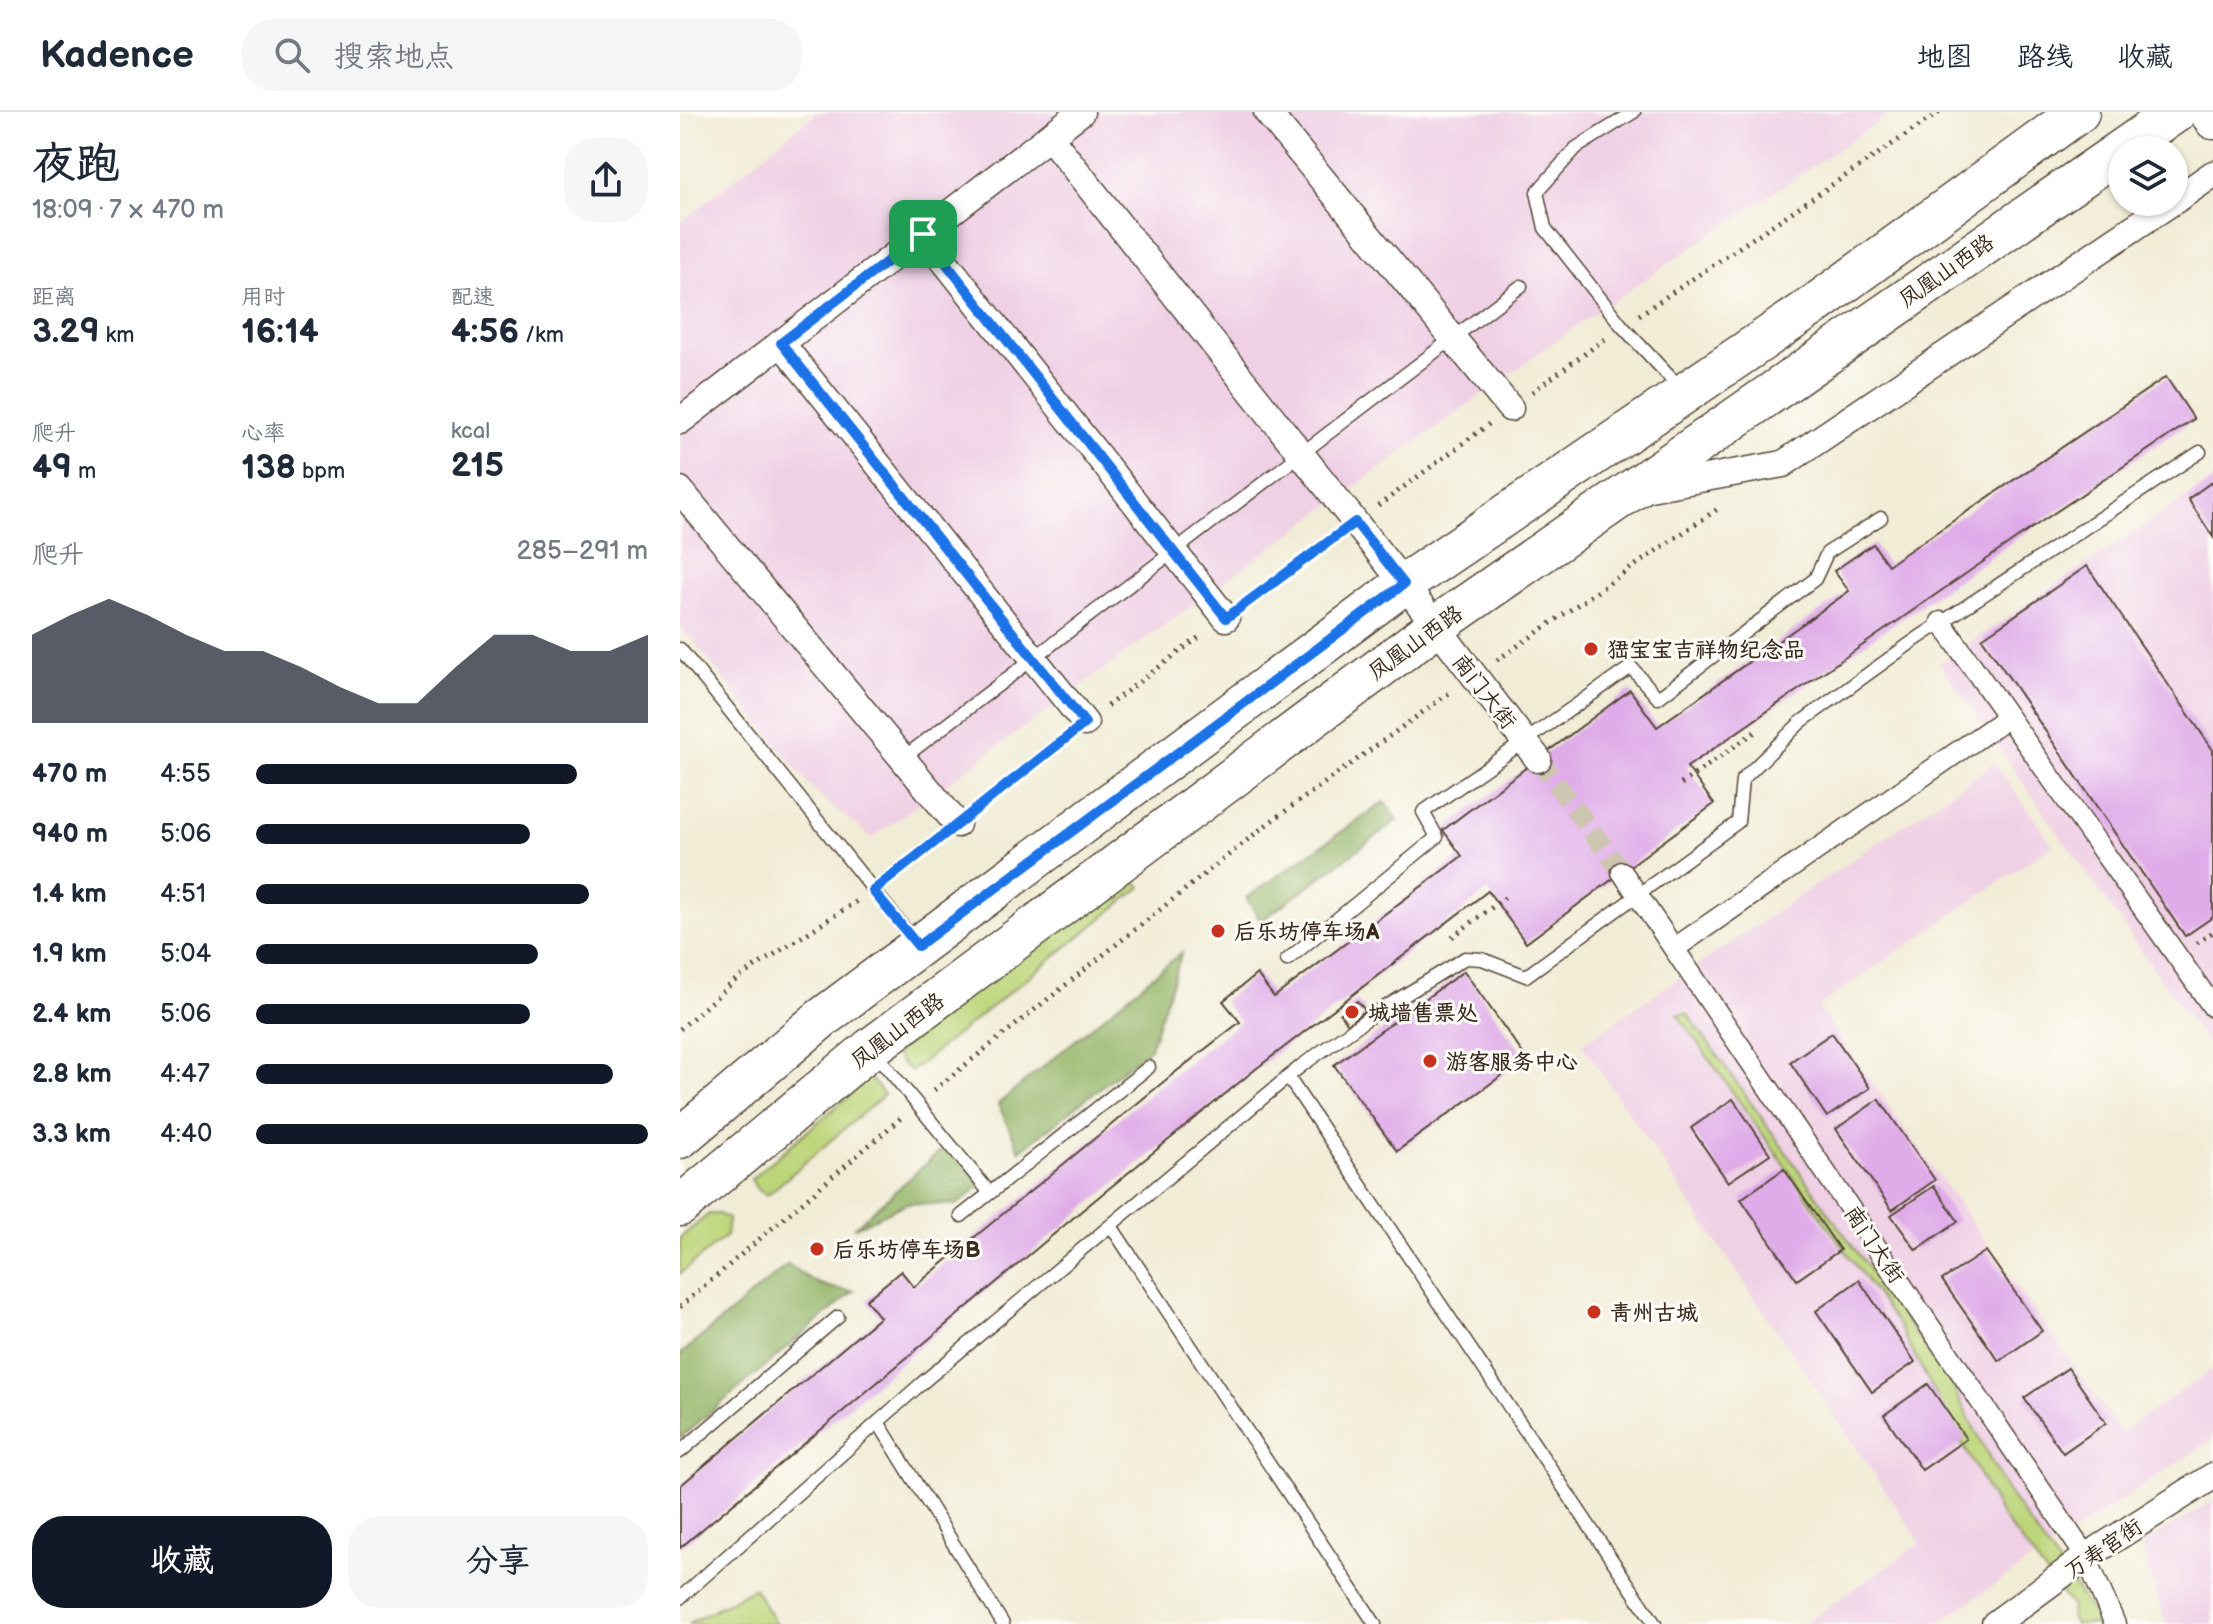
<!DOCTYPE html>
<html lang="zh">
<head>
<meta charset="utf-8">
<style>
	body { margin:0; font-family:"Balsamiq Sans","LXGW WenKai TC",sans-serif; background:#f6f6f7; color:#1f2937; height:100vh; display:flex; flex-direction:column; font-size:30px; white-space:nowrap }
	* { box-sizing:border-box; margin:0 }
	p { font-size:26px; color:#747a83 }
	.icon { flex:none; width:44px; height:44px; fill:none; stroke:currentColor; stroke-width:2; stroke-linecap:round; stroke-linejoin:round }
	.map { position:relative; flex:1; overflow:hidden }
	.side { display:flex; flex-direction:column; background:#fff; width:680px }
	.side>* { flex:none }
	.controls { position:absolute; left:1428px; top:24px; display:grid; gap:16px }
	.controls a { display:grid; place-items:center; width:80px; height:80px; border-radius:50%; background:#fff; box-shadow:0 2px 6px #0004; font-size:40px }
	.pin { position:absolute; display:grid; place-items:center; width:68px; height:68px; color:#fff; margin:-34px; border-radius:16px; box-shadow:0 4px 12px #0006 }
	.round { display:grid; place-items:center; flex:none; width:84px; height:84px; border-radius:32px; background:#f6f6f7 }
	.summary { display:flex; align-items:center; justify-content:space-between; height:136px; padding:0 32px }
	h1 { font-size:44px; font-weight:800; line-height:60px }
	.metrics { display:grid; grid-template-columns:repeat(3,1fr); gap:12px; height:136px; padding:8px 32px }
	.metrics div { display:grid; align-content:center }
	.metrics b { font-size:34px; font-weight:800 }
	.metrics small { font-size:22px; font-weight:400 }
	.metrics p { font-size:22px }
	.chart { height:224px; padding:16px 32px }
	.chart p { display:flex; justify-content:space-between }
	.chart svg { width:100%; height:144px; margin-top:8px; fill:#111827; opacity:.7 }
	.action { display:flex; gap:16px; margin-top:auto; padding:16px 32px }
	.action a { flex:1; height:92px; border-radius:32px; background:#111827; color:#fff; font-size:32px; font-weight:800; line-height:92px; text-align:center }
	.action a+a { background:#f6f6f7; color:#1f2937 }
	ul { padding:0 32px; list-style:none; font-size:26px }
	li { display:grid; grid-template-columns:128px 96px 1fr; align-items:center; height:60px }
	li i { height:20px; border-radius:10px; background:#111827 }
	header { display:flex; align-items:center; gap:48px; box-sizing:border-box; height:112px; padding:0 40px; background:#fff; border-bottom:2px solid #e0e1e3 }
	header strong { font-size:38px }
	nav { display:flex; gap:44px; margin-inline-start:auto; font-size:28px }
	.search { width:560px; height:72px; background:#f6f6f7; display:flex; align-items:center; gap:20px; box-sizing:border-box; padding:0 28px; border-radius:32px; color:#747a83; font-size:30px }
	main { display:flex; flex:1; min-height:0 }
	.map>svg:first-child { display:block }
	.built { fill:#efd0e5 }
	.green { fill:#bdd57a; stroke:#7c804c; stroke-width:2 }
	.forest { fill:#96b66a; stroke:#687044; stroke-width:2 }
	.building { fill:#dfabe8 }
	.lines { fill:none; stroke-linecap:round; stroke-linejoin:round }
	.pedestrian-tunnel { stroke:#cdc5b0; stroke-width:20; stroke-dasharray:20 10; stroke-linecap:butt }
	.service-casing { stroke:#564739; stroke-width:15 }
	.pedestrian-casing { stroke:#564739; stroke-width:23 }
	.minor-casing { stroke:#564739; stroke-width:29 }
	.secondary-casing { stroke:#564739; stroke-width:39 }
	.primary-casing { stroke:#564739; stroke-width:43 }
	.path { stroke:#564739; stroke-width:5; stroke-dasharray:2 6; stroke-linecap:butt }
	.service { stroke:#fff; stroke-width:12 }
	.pedestrian { stroke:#fff; stroke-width:20 }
	.minor { stroke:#fff; stroke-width:26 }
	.secondary { stroke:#fff; stroke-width:36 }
	.primary { stroke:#fff; stroke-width:40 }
	.route-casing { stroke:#fff; stroke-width:16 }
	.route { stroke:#1a73e8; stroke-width:10 }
	.poi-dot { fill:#c8321e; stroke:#fdfcf7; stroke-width:3 }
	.labels { text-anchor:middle; stroke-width:6; stroke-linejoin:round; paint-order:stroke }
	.street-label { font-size:22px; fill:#3b2a1e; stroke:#fdfcf7 }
	.poi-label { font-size:22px; font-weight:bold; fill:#3b2a1e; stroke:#fdfcf7; text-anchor:start }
</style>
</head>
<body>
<header>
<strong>Kadence</strong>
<div class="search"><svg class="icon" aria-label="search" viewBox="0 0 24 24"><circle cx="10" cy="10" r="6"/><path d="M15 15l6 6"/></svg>搜索地点</div>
<nav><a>地图</a><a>路线</a><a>收藏</a></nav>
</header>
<main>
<section class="side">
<div class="summary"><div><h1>夜跑</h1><p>18:09 · 7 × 470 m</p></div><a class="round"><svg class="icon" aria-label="share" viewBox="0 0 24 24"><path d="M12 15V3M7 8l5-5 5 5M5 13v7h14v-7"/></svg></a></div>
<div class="metrics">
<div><p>距离</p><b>3.29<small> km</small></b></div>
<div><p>用时</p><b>16:14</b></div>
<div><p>配速</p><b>4:56<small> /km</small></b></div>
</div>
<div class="metrics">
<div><p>爬升</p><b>49<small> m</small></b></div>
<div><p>心率</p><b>138<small> bpm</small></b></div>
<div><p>kcal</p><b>215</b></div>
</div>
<div class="chart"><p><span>爬升</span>285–291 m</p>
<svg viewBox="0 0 160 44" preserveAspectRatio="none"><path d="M0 44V17L10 11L20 6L30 11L40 17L50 22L60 22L70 27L80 33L90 38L100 38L110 27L120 17L130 17L140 22L150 22L160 17V44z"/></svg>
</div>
<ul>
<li><b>470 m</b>4:55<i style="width:82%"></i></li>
<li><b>940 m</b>5:06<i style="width:70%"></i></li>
<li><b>1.4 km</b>4:51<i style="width:85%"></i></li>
<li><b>1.9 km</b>5:04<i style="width:72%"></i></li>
<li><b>2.4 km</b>5:06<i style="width:70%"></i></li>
<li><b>2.8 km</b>4:47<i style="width:91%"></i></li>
<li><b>3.3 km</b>4:40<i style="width:100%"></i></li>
</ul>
<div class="action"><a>收藏</a><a>分享</a></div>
</section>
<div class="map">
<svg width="1533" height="1512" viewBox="0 0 1533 1512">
	<rect width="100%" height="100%" fill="#fdfcf7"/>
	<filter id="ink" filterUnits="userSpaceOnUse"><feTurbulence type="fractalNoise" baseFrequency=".0125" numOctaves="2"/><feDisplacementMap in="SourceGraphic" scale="16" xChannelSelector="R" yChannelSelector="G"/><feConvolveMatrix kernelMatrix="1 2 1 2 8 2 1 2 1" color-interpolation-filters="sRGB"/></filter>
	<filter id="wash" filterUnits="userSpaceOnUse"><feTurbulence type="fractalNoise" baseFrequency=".006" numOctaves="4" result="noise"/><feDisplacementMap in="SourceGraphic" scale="32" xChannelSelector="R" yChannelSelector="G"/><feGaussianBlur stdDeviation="1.8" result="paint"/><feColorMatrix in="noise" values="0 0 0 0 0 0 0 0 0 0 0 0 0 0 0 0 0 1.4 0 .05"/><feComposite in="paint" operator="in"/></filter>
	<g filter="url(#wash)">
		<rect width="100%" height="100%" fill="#f1ecd5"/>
		<g class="built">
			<polygon points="137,0 1213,0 896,214 192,726 138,683 0,513 0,111"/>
			<polygon points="1533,367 1533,941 1259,551"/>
			<polygon points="1315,651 1373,733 1138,895 1441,1320 1533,1257 1533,1327 1256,1512 1123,1512 1241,1431 902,932"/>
			<polygon points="1533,1389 1533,1512 1486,1512 1461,1433"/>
		</g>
		<g class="green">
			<polygon points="446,758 461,775 231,959 222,952 215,942"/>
			<polygon points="1007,901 1273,1275 1326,1378 1421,1512 1395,1512 1390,1503 1392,1495 1321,1403 1218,1213 998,903"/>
			<polygon points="190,966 204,983 87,1083 77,1077 71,1067"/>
			<polygon points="29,1102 39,1102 48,1107 46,1124 0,1162 0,1126"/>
			<polygon points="74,1476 96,1512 9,1512 9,1511"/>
		</g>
		<g class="forest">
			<polygon points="704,690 718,708 581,809 566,786"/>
			<polygon points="502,840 470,936 340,1039 318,992"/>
			<polygon points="268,1032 301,1073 277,1093 227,1091 174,1116"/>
			<path d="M 108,1152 C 132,1170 144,1177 174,1179 L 0,1326 L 0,1243 Z"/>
		</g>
		<g id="blocks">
			<g class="building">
				<polygon points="1486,265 1514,307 1346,420 1007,655 1034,692 846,831 808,779 577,956 405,1096 0,1436 0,1374 200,1205 186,1188 221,1159 234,1175 493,962 560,910 543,889 577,862 594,885 782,744 763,718 950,578 977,615 1169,479 1154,459 1193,432 1208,453"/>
				<polygon points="1533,369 1533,425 1508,387"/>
				<polygon points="1407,454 1533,638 1533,805 1505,824 1302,526"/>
				<polygon points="784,859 846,946 717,1039 654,953"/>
				<polygon points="677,889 685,898 668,912 660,902"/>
				<polygon points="1152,921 1190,976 1147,1005 1110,950"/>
				<polygon points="1053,987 1090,1042 1048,1070 1011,1016"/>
				<polygon points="1199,987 1255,1068 1212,1098 1156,1017"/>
				<polygon points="1104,1057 1160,1138 1117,1168 1061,1087"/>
				<polygon points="1254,1074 1278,1109 1236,1138 1211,1103"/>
				<polygon points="1306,1139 1362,1219 1319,1249 1262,1168"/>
				<polygon points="1179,1168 1235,1250 1192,1280 1136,1199"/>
				<polygon points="1388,1256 1426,1311 1383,1341 1344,1286"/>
				<polygon points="1248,1272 1286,1327 1242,1358 1204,1303"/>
			</g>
		</g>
	</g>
	<g filter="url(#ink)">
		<use href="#blocks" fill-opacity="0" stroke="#564739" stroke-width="2"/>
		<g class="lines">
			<polyline class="pedestrian-tunnel" points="858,647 942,760"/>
			<defs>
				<g id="service">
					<polyline points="954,0 896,36 857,80 865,116 942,214 1002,278"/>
					<polyline points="0,537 236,831"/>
					<polyline points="223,646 841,174"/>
					<polyline points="607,848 757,725 743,700 951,555 978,586 1135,467 1147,441 1201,406"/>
					<polyline points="195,941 310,1081"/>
					<polyline points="608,965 975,1512"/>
					<polyline points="281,1104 469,955"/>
					<polyline points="431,1114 695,1512"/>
					<polyline points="198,1310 323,1512"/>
					<polyline points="0,1340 158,1205"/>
					<polyline points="0,1486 242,1271 621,954 691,904 785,846 802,847 846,864 1058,710 1062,668 1121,610 1235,528 1520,340"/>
				</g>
				<g id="pedestrian">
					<polyline points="1261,510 1533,895"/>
					<polyline points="942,760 1406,1445 1435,1512"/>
					<polyline points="995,836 1328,605"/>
				</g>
				<g id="minor">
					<polyline points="587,0 830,296"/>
					<polyline points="369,24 724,472 858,647"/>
					<polyline points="1494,89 1533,62"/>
					<polyline points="243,122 546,506"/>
					<polyline points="101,231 405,611"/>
					<polyline points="0,309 401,0"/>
					<polyline points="964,377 1103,352 1492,90"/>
					<polyline points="0,378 277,712"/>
					<polyline points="1315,1512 1406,1445 1533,1364"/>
				</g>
				<polyline id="secondary" points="1527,0 1533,9"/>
				<g id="primary">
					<polyline points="0,1026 142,906 724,472 1130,196 1399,0"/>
					<polyline points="0,1094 191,936 756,514 1496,0"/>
				</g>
			</defs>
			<use href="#service" class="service-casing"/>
			<use href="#pedestrian" class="pedestrian-casing"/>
			<use href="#minor" class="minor-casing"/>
			<use href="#secondary" class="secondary-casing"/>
			<use href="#primary" class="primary-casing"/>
			<g class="path">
				<polyline points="959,203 1260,0"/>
				<polyline points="852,280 925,227"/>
				<polyline points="698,394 809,312"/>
				<polyline points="569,489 654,426"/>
				<polyline points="817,548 1039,396"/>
				<polyline points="427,594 522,523"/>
				<polyline points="1001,672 1075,620"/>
				<polyline points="299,695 382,629"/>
				<polyline points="211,765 256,729"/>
				<polyline points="772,825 826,785"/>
				<polyline points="1517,831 1533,820"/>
				<polyline points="0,917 58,866 177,789"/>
				<polyline points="254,978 586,713 772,579"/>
				<polyline points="0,1195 222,1005"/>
			</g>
			<use href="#service" class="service"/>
			<use href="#pedestrian" class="pedestrian"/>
			<use href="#minor" class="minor"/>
			<use href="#secondary" class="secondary"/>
			<use href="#primary" class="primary"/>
		</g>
	</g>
	<g class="lines" filter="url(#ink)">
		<defs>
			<polygon id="route" points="243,122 546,506 675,410 724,472 238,834 193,779 405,611 101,231"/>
		</defs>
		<use href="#route" class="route-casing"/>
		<use href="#route" class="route"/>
	</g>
	<g class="poi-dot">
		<circle cx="911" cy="537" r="8"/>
		<circle cx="538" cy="819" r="8"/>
		<circle cx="672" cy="900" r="8"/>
		<circle cx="750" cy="949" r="8"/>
		<circle cx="137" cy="1137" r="8"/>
		<circle cx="914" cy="1200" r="8"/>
	</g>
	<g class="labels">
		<g class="street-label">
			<text transform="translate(1266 158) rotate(-35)" y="8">凤凰山西路</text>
			<text transform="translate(735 530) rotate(-36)" y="8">凤凰山西路</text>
			<text transform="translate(805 579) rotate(52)" y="8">南门大街</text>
			<text transform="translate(217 918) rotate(-37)" y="8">凤凰山西路</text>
			<text transform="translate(1195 1132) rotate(56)" y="8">南门大街</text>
			<text transform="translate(1423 1436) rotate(-34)" y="8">万寿宫街</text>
		</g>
		<g class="poi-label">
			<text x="927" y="545">峱宝宝吉祥物纪念品</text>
			<text x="554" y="827">后乐坊停车场A</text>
			<text x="688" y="908">城墙售票处</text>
			<text x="766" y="957">游客服务中心</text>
			<text x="153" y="1145">后乐坊停车场B</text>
			<text x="930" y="1208">青州古城</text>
		</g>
	</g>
</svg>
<div class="controls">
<a><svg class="icon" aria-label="layers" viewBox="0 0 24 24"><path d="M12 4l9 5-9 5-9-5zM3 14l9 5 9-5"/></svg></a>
</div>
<div class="pin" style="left:243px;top:122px;background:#1e9e55"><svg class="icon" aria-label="arrive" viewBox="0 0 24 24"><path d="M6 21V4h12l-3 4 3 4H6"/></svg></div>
</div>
</main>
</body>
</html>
